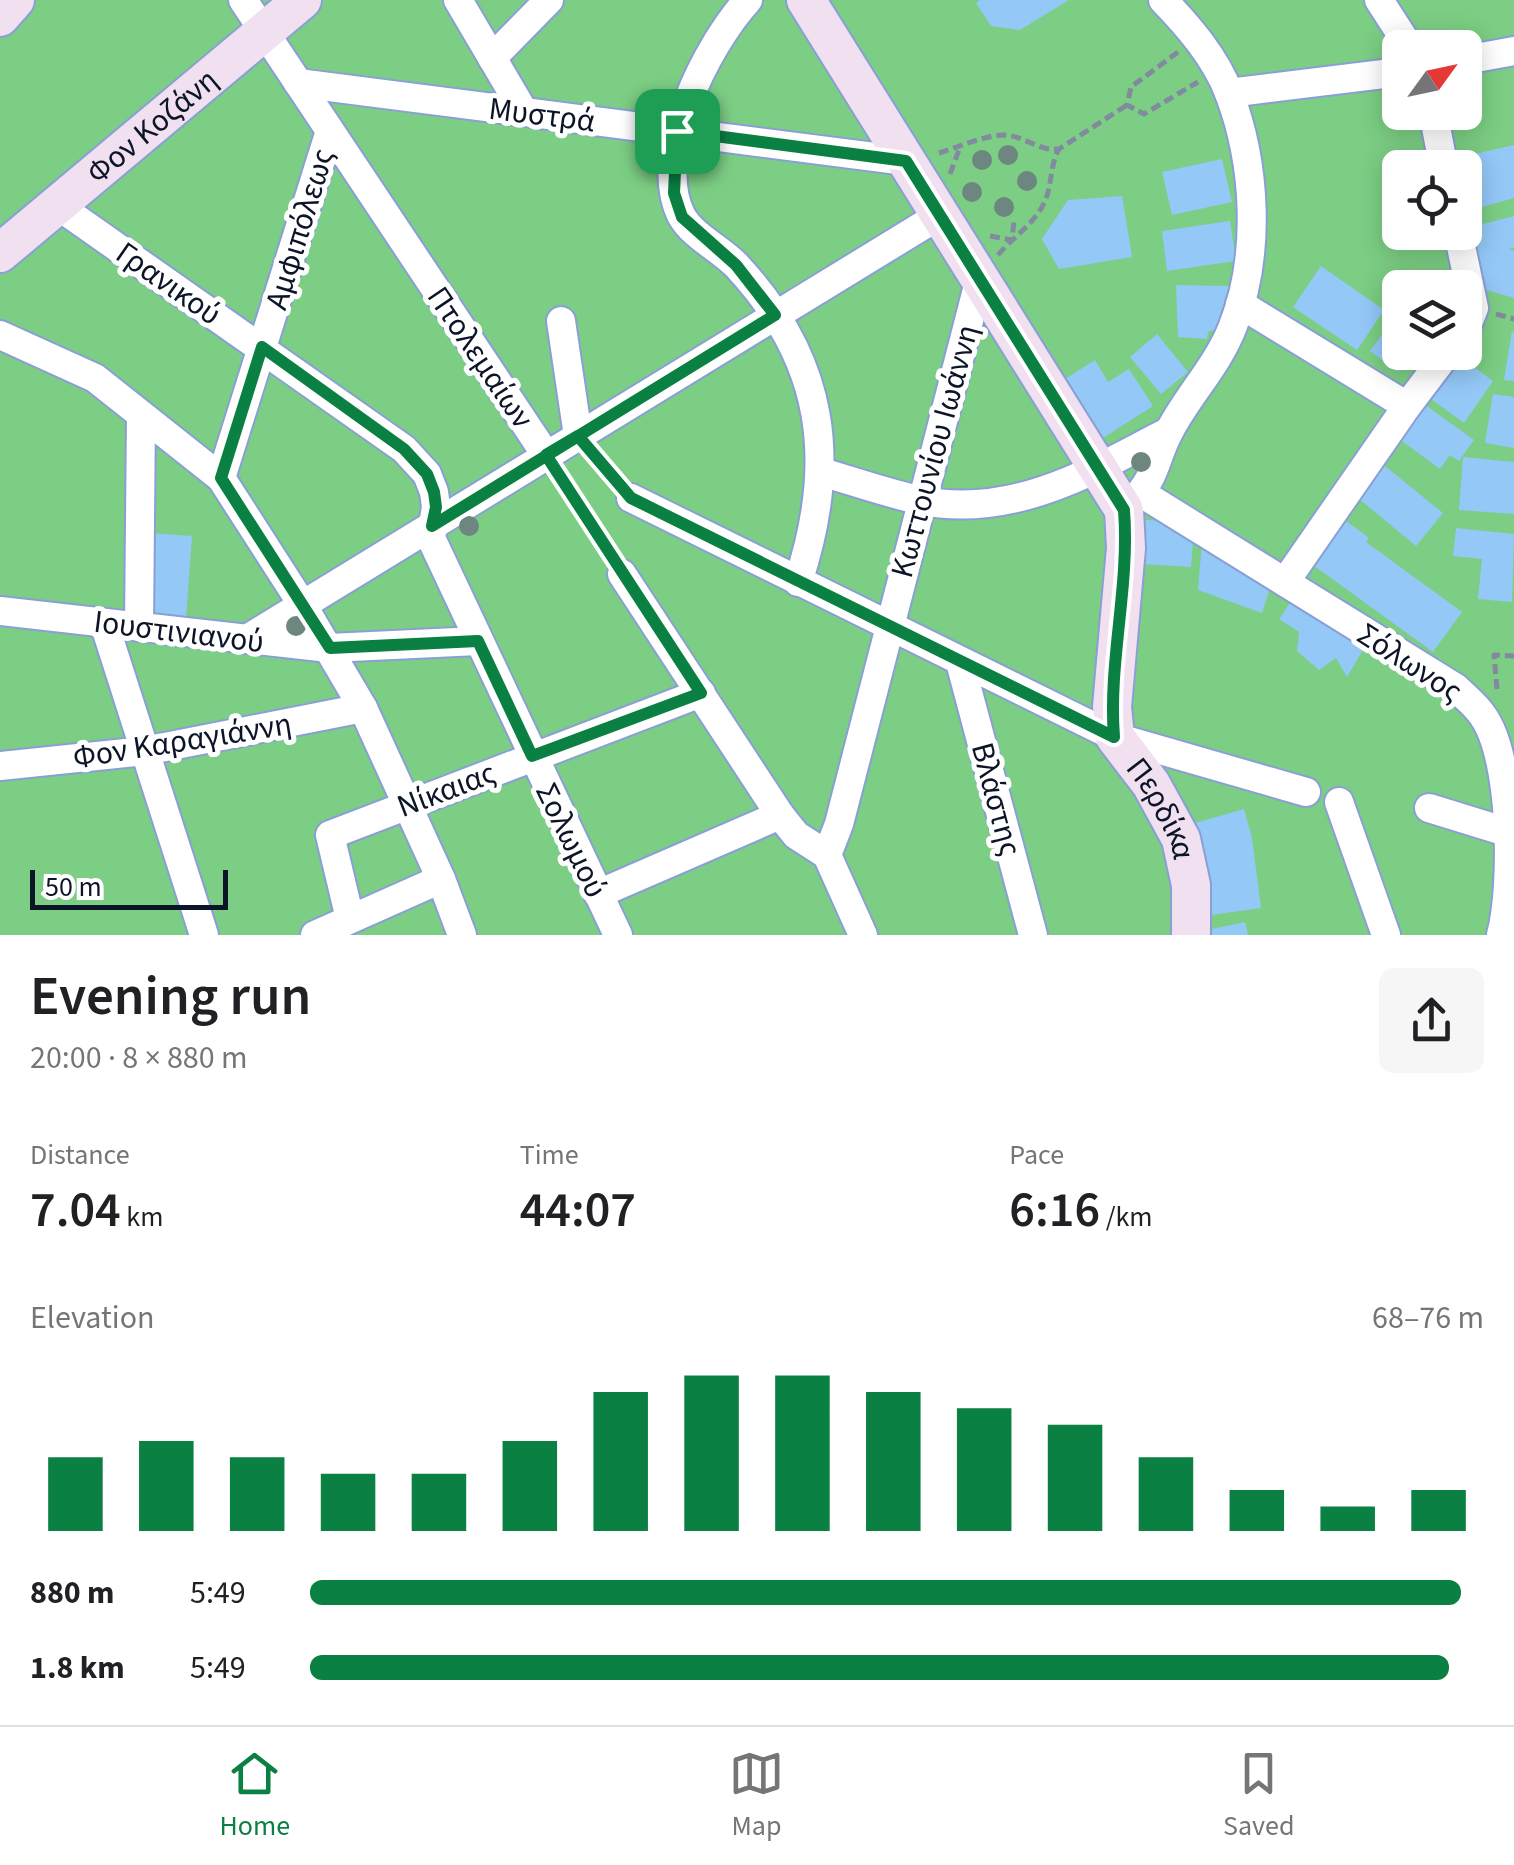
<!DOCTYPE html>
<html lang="en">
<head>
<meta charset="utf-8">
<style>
	body { margin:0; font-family:"Source Sans 3",sans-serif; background:#f6f6f6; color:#202124; height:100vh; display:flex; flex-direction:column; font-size:38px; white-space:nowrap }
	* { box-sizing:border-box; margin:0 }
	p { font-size:32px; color:#757577 }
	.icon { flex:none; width:55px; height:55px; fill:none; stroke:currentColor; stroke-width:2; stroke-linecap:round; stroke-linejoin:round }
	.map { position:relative; height:935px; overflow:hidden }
	.details { display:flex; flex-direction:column; background:#fff; flex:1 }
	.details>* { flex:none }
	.needle { width:65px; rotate:57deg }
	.buttons { position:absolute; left:1382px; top:30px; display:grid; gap:20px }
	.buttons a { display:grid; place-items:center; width:100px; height:100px; border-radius:15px; background:#fff; box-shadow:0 5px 25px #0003; font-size:50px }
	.scale { position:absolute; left:30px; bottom:25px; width:198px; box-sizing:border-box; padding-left:10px; border:5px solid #0c1427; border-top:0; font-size:28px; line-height:35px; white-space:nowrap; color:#0c1427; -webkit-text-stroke:8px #fff; paint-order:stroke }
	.pin { position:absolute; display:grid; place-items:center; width:85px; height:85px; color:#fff; margin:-42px; border-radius:20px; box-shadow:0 5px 15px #0006 }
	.round { display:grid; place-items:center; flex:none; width:105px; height:105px; border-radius:15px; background:#f6f6f6 }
	.headline { display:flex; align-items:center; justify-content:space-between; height:170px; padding:0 30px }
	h1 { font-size:55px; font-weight:600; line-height:75px }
	.figures { display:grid; grid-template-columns:repeat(3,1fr); gap:15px; height:170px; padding:10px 30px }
	.figures div { display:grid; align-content:center }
	.figures b { font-size:50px; font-weight:600 }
	.figures small { font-size:28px; font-weight:400 }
	.figures p { font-size:28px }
	.chart { height:280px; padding:20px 30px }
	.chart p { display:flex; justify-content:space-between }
	.chart svg { width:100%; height:180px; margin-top:10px; stroke:#0b8043; stroke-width:6 }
	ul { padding:0 30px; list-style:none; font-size:32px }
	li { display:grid; grid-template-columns:160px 120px 1fr; align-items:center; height:75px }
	li i { height:25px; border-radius:12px; background:#0b8043 }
	.dock { display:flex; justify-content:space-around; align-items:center; height:140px; border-top:2px solid #e0e0e0; background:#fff; font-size:28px; color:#757577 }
	.dock a { display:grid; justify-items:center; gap:5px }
	.dock .active { color:#0b8043 }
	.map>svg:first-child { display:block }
	.green { fill:#7cce84; fill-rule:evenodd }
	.building { fill:#94c8f7 }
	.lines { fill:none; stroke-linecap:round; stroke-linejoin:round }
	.street-casing { stroke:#899fd5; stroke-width:32 }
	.secondary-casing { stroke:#899fd5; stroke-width:42 }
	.path { stroke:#818a9f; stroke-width:5; stroke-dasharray:10 5; stroke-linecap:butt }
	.street { stroke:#fff; stroke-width:28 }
	.secondary { stroke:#f0e0f0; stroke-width:38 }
	.tree { fill:#6d867f }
	.route-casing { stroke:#fff; stroke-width:20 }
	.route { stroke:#0b8043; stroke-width:12 }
	.labels { text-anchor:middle; stroke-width:10; stroke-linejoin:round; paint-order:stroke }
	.street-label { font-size:32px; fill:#0c1427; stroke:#fff }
</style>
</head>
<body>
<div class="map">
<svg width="1514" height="935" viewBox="0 0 1514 935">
	<rect width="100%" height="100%" fill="#d9e3fa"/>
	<path class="green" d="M 0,0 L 1514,0 L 1514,935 L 0,935 ZM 1400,48 L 1465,48 L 1465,112 L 1400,112 ZM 1400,168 L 1465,168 L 1465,232 L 1400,232 ZM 1400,288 L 1465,288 L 1465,352 L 1400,352 Z"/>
	<g class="building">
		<polygon points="980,0 1069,0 1020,30 991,26 976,3"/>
		<polygon points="1514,145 1514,198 1468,211 1465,168 1455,168 1453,159"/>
		<polygon points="1222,159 1232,202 1172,215 1162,172"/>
		<polygon points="1122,196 1132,257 1059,269 1042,239 1068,200"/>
		<polygon points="1514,216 1514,248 1508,249 1514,251 1514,298 1483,289 1467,228"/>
		<polygon points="1230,221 1236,261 1167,271 1162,231"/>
		<polygon points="1321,266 1384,310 1357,350 1293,307"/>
		<polygon points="1176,285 1229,286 1216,329 1208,332 1207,339 1178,337"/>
		<polygon points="1400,310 1400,352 1413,352 1398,372 1370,351"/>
		<polygon points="1512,331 1514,332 1514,381 1504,380"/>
		<polygon points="1157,334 1188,372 1161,394 1130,357"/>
		<polygon points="1453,352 1493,381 1464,423 1424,394"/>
		<polygon points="1095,360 1108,382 1129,369 1153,406 1100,440 1062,381"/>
		<polygon points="1493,394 1514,397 1514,448 1485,443"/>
		<polygon points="1420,401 1474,440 1459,461 1450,455 1440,469 1395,436"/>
		<polygon points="1463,457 1514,462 1514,514 1459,510"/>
		<polygon points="1385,466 1443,513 1416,546 1358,498"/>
		<polygon points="1338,515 1369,538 1366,542 1462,612 1433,652 1306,560"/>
		<polygon points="1145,520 1166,521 1193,540 1191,567 1142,564"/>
		<polygon points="1456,528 1514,534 1512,602 1478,599 1482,559 1453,556"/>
		<polygon points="150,533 192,536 186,618 144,615"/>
		<polygon points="1202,542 1271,585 1262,613 1198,590"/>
		<polygon points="1291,601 1363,650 1347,677 1336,658 1319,670 1297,651 1299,632 1279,619"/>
		<polygon points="1244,809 1252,838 1261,908 1204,916 1188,825"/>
		<polygon points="1245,922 1248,935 1202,935 1202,931"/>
	</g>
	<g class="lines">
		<defs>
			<g id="street">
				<polyline points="243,0 546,455"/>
				<polyline points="458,0 524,112"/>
				<path d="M 748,0 C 707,45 651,154 681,215 C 693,237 720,248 737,266 C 825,361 838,461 798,582"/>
				<polyline points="1379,0 1410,48"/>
				<polyline points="492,58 549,0"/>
				<polyline points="1465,60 1514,51"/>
				<polyline points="298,83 906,161"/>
				<polyline points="1229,93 1400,72"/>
				<polyline points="1433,112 1444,168"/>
				<polyline points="57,205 404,449 427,474 434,492 436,507 431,538 618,935"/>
				<polyline points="1458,232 1474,308 1465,331"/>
				<polyline points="1240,304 1407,406"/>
				<polyline points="561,321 578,436"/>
				<polyline points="0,335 95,378 221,478 302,604 363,708 441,879 462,935"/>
				<path d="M 821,472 C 853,481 886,493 919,500 C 1010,520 1092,472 1169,431"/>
				<polyline points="221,478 330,131"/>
				<path d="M 1141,493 L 1456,688 C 1465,697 1476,705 1483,716 C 1513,758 1514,887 1501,935"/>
				<polyline points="631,498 1115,737 1306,792"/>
				<path d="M 1131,503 C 1158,476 1154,459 1170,430 C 1189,394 1218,365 1233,326 C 1261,254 1256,164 1229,93 C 1215,57 1189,27 1163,0"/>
				<polyline points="622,574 780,815 796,835 827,855"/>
				<polyline points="1285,582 1407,406 1448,352"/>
				<polyline points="0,611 329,648 478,641"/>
				<polyline points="104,623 204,935"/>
				<polyline points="139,627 141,415"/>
				<polyline points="247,639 940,215"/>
				<polyline points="960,662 1033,935"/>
				<polyline points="0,766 145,751 363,708"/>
				<polyline points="1339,802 1386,935"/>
				<polyline points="1429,808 1510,833"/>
				<polyline points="827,855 839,824 980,278"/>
				<polyline points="827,855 863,935"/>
				<polyline points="598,894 780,815"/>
				<polyline points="350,919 330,835 701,693"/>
				<polyline points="315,935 441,879"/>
			</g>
			<g id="secondary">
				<path id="s1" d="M 806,0 L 1124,510 L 1126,548 L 1112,707 L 1115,737 L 1151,784 L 1181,839 L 1191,885 L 1191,935"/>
				<polyline points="0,17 15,0"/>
				<path id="s2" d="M 0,253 L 302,0"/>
			</g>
		</defs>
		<use href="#street" class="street-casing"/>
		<use href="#secondary" class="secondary-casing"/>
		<g class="path">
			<polyline points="1178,52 1131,87 1127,105 1144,114 1198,82"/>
			<path d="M 939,153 C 959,147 982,136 1003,135 C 1024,135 1039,152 1059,149 L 1127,105"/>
			<polyline points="950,174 960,147"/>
			<polyline points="990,236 1012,240 1014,221"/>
			<path d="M 998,255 C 1012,238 1033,225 1043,205 C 1053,187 1049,166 1059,149"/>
			<polyline points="1496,314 1514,319"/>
			<polyline points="594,455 616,480"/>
			<polyline points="561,479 609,554"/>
			<polyline points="1497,689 1494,655 1514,656"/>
		</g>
		<use href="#street" class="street"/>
		<use href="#secondary" class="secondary"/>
	</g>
	<g class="tree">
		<circle cx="1008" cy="155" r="10"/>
		<circle cx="982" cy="160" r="10"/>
		<circle cx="1027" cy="181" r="10"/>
		<circle cx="972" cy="192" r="10"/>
		<circle cx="1004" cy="207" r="10"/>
		<circle cx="1141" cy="462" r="10"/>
		<circle cx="469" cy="526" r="10"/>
		<circle cx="296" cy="626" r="10"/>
	</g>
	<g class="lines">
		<defs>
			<path id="route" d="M 677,131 L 674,193 L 682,217 L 736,265 L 775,315 L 432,526 L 436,507 L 434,492 L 427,474 L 404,449 L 262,347 L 221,478 L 330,648 L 478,641 L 532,756 L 701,693 L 546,455 L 578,436 L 631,498 L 1114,737 C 1108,662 1130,586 1124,510 L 906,161 L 677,131"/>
		</defs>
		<use href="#route" class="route-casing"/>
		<use href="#route" class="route"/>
	</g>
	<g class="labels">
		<g class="street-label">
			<text transform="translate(542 114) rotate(7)" y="11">Μυστρά</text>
			<text dy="11" stroke="none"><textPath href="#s2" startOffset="198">Φον Κοζάνη</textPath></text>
			<text transform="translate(299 229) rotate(-73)" y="11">Αμφιπόλεως</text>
			<text transform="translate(169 283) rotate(35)" y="11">Γρανικού</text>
			<text transform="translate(481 357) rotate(56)" y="11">Πτολεμαίων</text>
			<text transform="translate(934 451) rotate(-75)" y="11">Κωττουνίου Ιωάννη</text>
			<text transform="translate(179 631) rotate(7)" y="11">Ιουστινιανού</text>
			<text transform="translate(1410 662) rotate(33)" y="11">Σόλωνος</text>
			<text transform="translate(182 740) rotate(-9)" y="11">Φον Καραγιάννη</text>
			<text transform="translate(446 789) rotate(-21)" y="11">Νίκαιας</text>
			<text transform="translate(997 799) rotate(75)" y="11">Βλάστης</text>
			<text dy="11" stroke="none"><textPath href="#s1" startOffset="915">Περδίκα</textPath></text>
			<text transform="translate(572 840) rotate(64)" y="11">Σολωμού</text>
		</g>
	</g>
</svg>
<div class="buttons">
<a><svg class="needle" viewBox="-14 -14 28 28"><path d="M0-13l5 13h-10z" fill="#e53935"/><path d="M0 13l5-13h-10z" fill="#757577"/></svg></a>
<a><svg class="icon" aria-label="locate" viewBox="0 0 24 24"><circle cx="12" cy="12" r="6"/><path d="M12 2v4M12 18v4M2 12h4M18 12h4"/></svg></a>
<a><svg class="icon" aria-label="layers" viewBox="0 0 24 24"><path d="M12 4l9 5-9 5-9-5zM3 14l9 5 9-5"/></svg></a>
</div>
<div class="scale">50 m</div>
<div class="pin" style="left:677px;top:131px;background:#1e9e55"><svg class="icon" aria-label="arrive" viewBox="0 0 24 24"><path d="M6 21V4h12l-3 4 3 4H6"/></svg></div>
</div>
<section class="details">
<div class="headline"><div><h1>Evening run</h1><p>20:00 · 8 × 880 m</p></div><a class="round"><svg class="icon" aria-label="share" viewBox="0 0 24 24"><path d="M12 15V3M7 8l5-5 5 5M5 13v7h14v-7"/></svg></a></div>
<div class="figures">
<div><p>Distance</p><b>7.04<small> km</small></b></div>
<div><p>Time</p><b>44:07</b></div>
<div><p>Pace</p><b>6:16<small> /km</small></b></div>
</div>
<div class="chart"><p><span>Elevation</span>68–76 m</p>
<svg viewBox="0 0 160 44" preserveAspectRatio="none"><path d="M5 44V26M15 44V22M25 44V26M35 44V30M45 44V30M55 44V22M65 44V10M75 44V6M85 44V6M95 44V10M105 44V14M115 44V18M125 44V26M135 44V34M145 44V38M155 44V34"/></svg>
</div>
<ul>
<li><b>880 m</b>5:49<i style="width:98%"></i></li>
<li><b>1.8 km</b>5:49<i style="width:97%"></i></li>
</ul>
</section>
<nav class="dock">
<a class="active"><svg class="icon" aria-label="home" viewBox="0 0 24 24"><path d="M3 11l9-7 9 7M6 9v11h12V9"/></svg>Home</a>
<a><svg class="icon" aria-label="map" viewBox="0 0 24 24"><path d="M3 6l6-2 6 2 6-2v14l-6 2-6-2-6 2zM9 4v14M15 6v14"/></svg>Map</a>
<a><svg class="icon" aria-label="saved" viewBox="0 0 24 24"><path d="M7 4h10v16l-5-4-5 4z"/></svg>Saved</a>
</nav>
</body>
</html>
